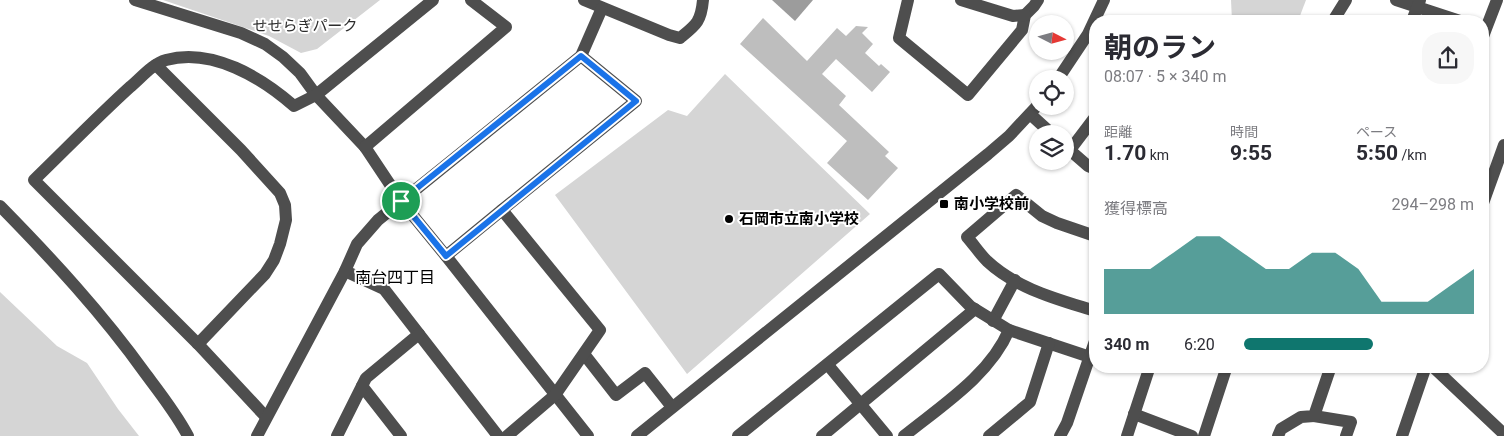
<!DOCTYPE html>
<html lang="ja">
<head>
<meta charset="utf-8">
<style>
	body { margin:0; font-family:Roboto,"Noto Sans JP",sans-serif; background:#f7f7f7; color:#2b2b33; height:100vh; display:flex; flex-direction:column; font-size:19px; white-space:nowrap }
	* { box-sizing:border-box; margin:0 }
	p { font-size:16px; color:#7c7c81 }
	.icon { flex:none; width:28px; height:28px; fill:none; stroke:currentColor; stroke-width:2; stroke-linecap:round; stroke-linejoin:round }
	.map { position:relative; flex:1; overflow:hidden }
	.sheet { position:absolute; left:1089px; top:15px; width:400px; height:358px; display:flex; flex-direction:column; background:#fff; border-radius:20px; box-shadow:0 1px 4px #0004 }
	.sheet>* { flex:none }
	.needle { width:32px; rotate:96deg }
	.controls { position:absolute; left:1029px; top:15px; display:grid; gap:10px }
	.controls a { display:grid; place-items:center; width:45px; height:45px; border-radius:50%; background:#fff; box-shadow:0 1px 4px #0004; font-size:25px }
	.pin { position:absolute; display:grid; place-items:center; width:42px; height:42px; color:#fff; margin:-21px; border:2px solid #fff; border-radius:50%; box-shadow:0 1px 5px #0007 }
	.round { display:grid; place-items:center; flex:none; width:52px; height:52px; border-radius:20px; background:#f7f7f7 }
	.head { display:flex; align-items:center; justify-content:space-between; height:85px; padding:0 15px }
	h1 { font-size:28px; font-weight:700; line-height:38px }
	.figures { display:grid; grid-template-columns:repeat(3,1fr); gap:8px; height:85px; padding:5px 15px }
	.figures div { display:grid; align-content:center }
	.figures b { font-size:21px; font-weight:700 }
	.figures small { font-size:14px; font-weight:400 }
	.figures p { font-size:14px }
	.chart { height:140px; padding:10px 15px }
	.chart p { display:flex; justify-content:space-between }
	.chart svg { width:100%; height:90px; margin-top:5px; fill:#0f766e; opacity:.7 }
	ul { padding:0 15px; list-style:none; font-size:16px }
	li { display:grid; grid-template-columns:80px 60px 1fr; align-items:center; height:38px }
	li i { height:12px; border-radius:6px; background:#0f766e }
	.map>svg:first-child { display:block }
	.green { fill:#d5d5d5 }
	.water { fill:#9c9c9c }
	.building { fill:#bebebe }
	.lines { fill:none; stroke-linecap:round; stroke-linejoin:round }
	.minor { stroke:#4e4e4e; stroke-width:12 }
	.route-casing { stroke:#fff; stroke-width:10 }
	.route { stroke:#1a73e8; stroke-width:6 }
	.poi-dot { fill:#000; stroke:#fff; stroke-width:2 }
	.labels { text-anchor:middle; stroke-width:4; stroke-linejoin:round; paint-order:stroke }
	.park-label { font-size:15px; fill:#2c2c2c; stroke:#fff }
	.poi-label { font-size:15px; font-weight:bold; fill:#000; stroke:#fff; text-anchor:start }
	.neighbourhood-label { font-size:16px; fill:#000; stroke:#fff }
</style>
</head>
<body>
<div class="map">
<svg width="1504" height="436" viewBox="0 0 1504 436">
	<rect width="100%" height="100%" fill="#fff"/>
	<g class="green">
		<polygon points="163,0 380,0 317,49 301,53 269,36"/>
		<polygon points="1231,0 1306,0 1298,21 1232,21"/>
		<polygon points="725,74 870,214 687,374 555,195 668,110 687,116"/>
		<polygon points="0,292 57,346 87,363 118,409 139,436 0,436"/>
	</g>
	<polygon class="water" points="772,0 813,0 795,21"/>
	<polygon class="building" points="763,18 807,61 837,28 846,36 856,26 868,27 862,33 873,44 865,53 879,66 881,64 890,72 872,92 836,59 822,74 846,96 839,105 889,152 885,156 898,168 868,200 827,163 847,141 740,44"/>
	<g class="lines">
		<g class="minor">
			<polyline points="135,0 241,33 265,44 283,57 300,73 316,95 365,147 401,201 446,256 588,436"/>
			<path d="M 584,0 L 669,35 L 680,38 C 696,25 701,22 703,0"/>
			<polyline points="908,0 899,38 968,95 1022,30 1025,15 1034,6 1038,0"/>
			<polyline points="961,0 1013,16 1025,15"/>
			<polyline points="1396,0 1460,21"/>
			<polyline points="1333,21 1346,0"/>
			<polyline points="1412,21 1420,0"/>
			<polyline points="1482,39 1497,0"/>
			<polyline points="156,65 241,150 280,193 285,205 286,220 280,244 274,260 265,274 198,344"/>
			<polyline points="1058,79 1088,34 1104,0"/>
			<polyline points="1030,114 1052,134"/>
			<polyline points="1065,146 1088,166 1095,169"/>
			<polyline points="365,147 506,27 471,0"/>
			<polyline points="1070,150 1095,117"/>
			<path d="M 0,206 C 52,259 102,313 145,373 C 160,393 176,413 188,436"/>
			<polyline points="1482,206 1504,145"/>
			<path d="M 1095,236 L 1057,223 L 1042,216 L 1016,195 L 967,237 C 974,245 980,254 987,261 C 1017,289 1057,299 1095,311"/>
			<polyline points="446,256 502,210"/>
			<polyline points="345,271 384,289 498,436"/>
			<polyline points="993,321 1015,280"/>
			<polyline points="584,354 616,395 645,373 672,407"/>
			<polyline points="828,365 887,436"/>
			<polyline points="1432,366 1504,434"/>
			<polyline points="362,386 401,436"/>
			<polyline points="1134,414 1192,436"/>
			<polyline points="1314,416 1351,422 1346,436"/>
			<path d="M 266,417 L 198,344 L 34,180 C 66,149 97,117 130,87 C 141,78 152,64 166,60 C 212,47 262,78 294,106 L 316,95 L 433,0"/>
			<polyline points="257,436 345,271 357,244 378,220 581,56 602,8"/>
			<polyline points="337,436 366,378 419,334"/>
			<polyline points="507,436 555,395 600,330 502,210 636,101 581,56"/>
			<polyline points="637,436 988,154 1009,136 1038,105"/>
			<polyline points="738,436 939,274 970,306 1009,330 1090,357"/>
			<polyline points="822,436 975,309"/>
			<path d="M 904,436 C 941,406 990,375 1009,330"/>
			<polyline points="989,436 1030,402 1049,343"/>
			<polyline points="1060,436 1067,423 1095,341"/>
			<polyline points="1127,436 1150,366"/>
			<polyline points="1204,436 1227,366"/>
			<polyline points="1278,436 1281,429 1301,417 1314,416 1331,366"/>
			<polyline points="1402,436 1426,366"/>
		</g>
	</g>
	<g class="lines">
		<defs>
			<polygon id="route" points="581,56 636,101 446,256 401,201"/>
		</defs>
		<use href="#route" class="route-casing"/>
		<use href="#route" class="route"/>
	</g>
	<g class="poi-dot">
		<rect x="939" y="199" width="10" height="10" rx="2.5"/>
		<circle cx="729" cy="219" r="5"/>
	</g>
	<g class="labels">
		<g class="park-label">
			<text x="305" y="31">せせらぎパーク</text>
		</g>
		<g class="poi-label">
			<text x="954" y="209">南小学校前</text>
			<text x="739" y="224">石岡市立南小学校</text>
		</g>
		<g class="neighbourhood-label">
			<text x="395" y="283">南台四丁目</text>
		</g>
	</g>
</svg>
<div class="controls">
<a><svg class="needle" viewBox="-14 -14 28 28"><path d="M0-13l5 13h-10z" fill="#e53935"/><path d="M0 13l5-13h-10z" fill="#7c7c81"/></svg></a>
<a><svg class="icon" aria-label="locate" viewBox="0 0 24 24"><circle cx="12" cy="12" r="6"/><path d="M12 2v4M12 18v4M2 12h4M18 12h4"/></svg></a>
<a><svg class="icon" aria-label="layers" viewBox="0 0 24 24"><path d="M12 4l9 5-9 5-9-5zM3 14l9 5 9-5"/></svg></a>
</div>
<div class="pin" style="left:401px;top:201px;background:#1e9e55"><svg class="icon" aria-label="arrive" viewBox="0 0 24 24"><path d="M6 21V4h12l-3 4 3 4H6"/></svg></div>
<section class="sheet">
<div class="head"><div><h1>朝のラン</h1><p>08:07 · 5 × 340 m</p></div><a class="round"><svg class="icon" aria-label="share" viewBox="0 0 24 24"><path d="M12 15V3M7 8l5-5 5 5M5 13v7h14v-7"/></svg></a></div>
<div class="figures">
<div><p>距離</p><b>1.70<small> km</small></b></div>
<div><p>時間</p><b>9:55</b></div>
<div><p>ペース</p><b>5:50<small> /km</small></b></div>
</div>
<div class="chart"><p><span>獲得標高</span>294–298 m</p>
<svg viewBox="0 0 160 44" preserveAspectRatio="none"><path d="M0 44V22L10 22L20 22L30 14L40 6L50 6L60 14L70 22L80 22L90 14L100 14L110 22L120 38L130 38L140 38L150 30L160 22V44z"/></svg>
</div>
<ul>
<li><b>340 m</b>6:20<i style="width:56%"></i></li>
</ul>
</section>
</div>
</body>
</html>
